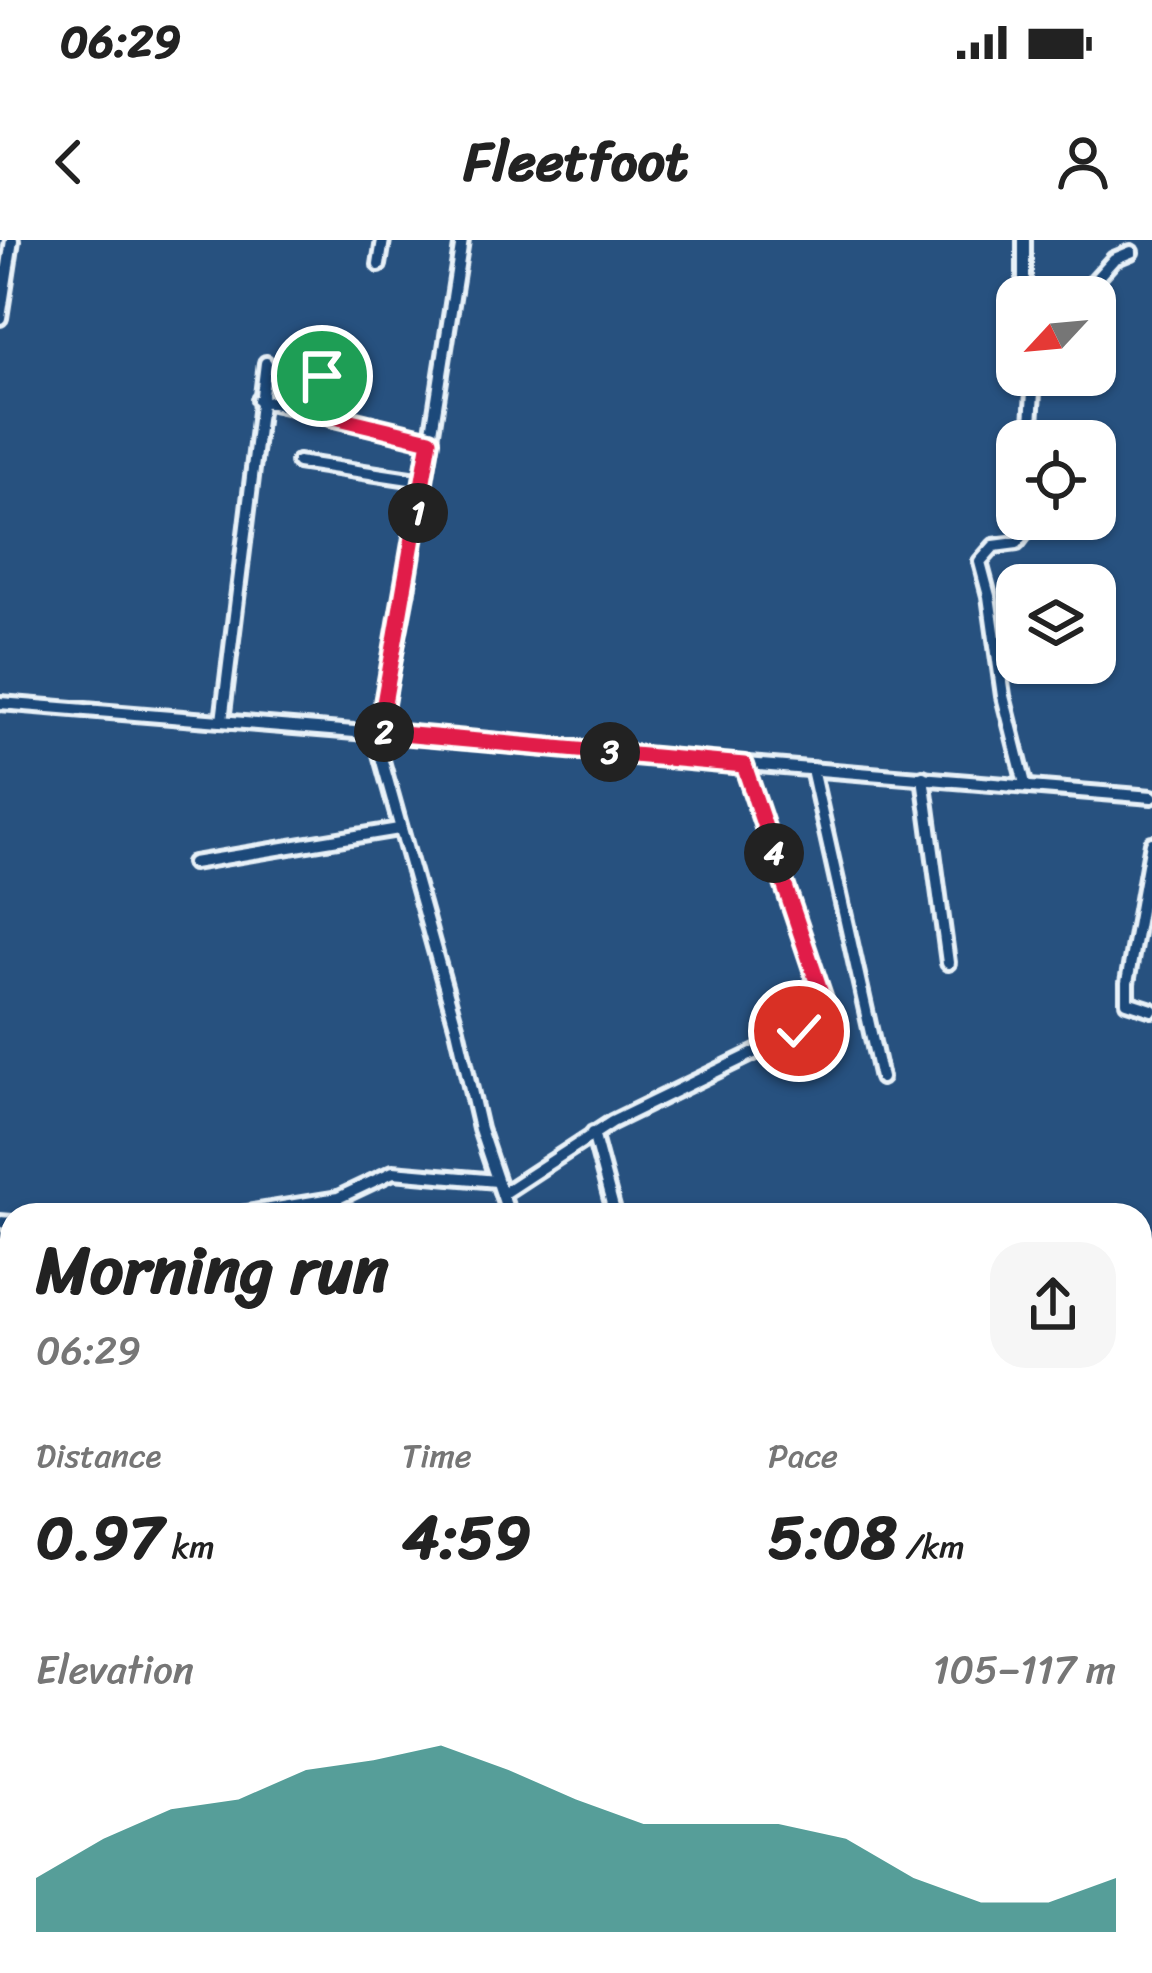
<!DOCTYPE html>
<html lang="en">
<head>
<meta charset="utf-8">
<style>
	body { margin:0; font-family:Sriracha,sans-serif; background:#f6f6f6; color:#222; height:100vh; display:flex; flex-direction:column; font-size:45px; white-space:nowrap }
	* { box-sizing:border-box; margin:0 }
	p { font-size:39px; color:#767676 }
	.icon { flex:none; width:66px; height:66px; fill:none; stroke:currentColor; stroke-width:2; stroke-linecap:round; stroke-linejoin:round }
	.map { position:relative; flex:1; overflow:hidden }
	.drawer { position:absolute; left:0px; top:963px; width:1152px; height:771px; display:flex; flex-direction:column; background:#fff; border-radius:36px 36px 0 0; box-shadow:0 3px 9px #0004 }
	.drawer>* { flex:none }
	.needle { width:78px; rotate:244deg }
	.controls { position:absolute; left:996px; top:36px; display:grid; gap:24px }
	.controls a { display:grid; place-items:center; width:120px; height:120px; border-radius:24px; background:#fff; box-shadow:0 3px 9px #0004; font-size:60px }
	.pin { position:absolute; display:grid; place-items:center; width:102px; height:102px; color:#fff; margin:-51px; border:6px solid #fff; border-radius:50%; box-shadow:0 3px 12px #0007 }
	.km { position:absolute; width:60px; height:60px; margin:-30px; border-radius:50%; background:#222; color:#fff; font-size:33px; line-height:60px; text-align:center }
	.round { display:grid; place-items:center; flex:none; width:126px; height:126px; border-radius:36px; background:#f6f6f6 }
	.overview { display:flex; align-items:center; justify-content:space-between; height:204px; padding:0 36px }
	h1 { font-size:66px; font-weight:700; line-height:90px }
	.figures { display:grid; grid-template-columns:repeat(3,1fr); gap:18px; height:204px; padding:12px 36px }
	.figures div { display:grid; align-content:center }
	.figures b { font-size:60px; font-weight:700 }
	.figures small { font-size:33px; font-weight:400 }
	.figures p { font-size:33px }
	.chart { height:336px; padding:24px 36px }
	.chart p { display:flex; justify-content:space-between }
	.chart svg { width:100%; height:216px; margin-top:12px; fill:#0f766e; opacity:.7 }
	.status { display:flex; justify-content:space-between; align-items:center; height:84px; padding:0 60px; background:#fff; direction:ltr }
	.status svg { height:33px; fill:currentColor }
	header { display:flex; justify-content:space-between; align-items:center; height:156px; padding:0 36px; background:#fff; font-size:54px; font-weight:700 }
	.map>svg:first-child { display:block }
	.lines { fill:none; stroke-linecap:round; stroke-linejoin:round }
	.minor-casing { stroke:#e8f1f8; stroke-width:20 }
	.minor { stroke:#1f4a7a; stroke-width:10 }
	.route-casing { stroke:#fff; stroke-width:24 }
	.route { stroke:#e11d48; stroke-width:15 }
</style>
</head>
<body>
<div class="status"><b>06:29</b><svg viewBox="0 0 49 12"><path d="M0 12V9h3v3zM5 12V6h3v6zM10 12V3h3v9zM15 12V0h3v12zM26 1h20v11H26zM47 4h2v5h-2z"/></svg></div>
<header><svg class="icon" aria-label="back" viewBox="0 0 24 24"><path d="M15 5l-7 7 7 7"/></svg>Fleetfoot<svg class="icon" aria-label="person" viewBox="0 0 24 24"><circle cx="12" cy="8" r="4"/><path d="M4 21q1-7 8-7t8 7"/></svg></header>
<div class="map">
<svg width="1152" height="1733" viewBox="0 0 1152 1733">
	<rect width="100%" height="100%" fill="#27517f"/>
	<filter id="ink" filterUnits="userSpaceOnUse"><feTurbulence type="fractalNoise" baseFrequency=".00833" numOctaves="2"/><feDisplacementMap in="SourceGraphic" scale="24" xChannelSelector="R" yChannelSelector="G"/><feConvolveMatrix kernelMatrix="1 2 1 2 8 2 1 2 1" color-interpolation-filters="sRGB"/></filter>
	<g filter="url(#ink)">
		<g class="lines">
			<defs>
				<g id="minor">
					<polyline points="462,0 408,345 377,503 457,789 480,889 509,975"/>
					<polyline points="1024,0 1024,57"/>
					<polyline points="379,25 383,0"/>
					<polyline points="1080,57 1114,19 1131,12"/>
					<polyline points="0,78 12,0"/>
					<polyline points="322,136 318,173 430,200"/>
					<polyline points="259,160 318,173"/>
					<polyline points="1030,201 1034,135"/>
					<polyline points="298,222 423,241"/>
					<polyline points="0,463 1152,557"/>
					<polyline points="222,481 266,123"/>
					<polyline points="812,529 881,838"/>
					<polyline points="923,537 948,723"/>
					<polyline points="1025,544 1003,456 989,356 980,322 994,306 1017,303 1029,287 1029,279"/>
					<polyline points="1152,603 1127,743 1127,762 1152,770"/>
					<polyline points="193,623 399,589"/>
					<polyline points="593,893 615,975"/>
					<polyline points="502,954 612,882 799,791 817,776 823,759 744,525"/>
					<polyline points="234,975 338,958 393,932 497,941"/>
					<polyline points="0,982 12,983"/>
					<polyline points="1140,1022 1152,1023"/>
					<polyline points="1140,1135 1152,1137"/>
					<polyline points="1140,1291 1152,1292"/>
					<polyline points="1140,1468 1152,1448"/>
					<polyline points="0,1525 12,1525"/>
					<polyline points="817,1733 824,1722"/>
					<polyline points="972,1733 979,1722"/>
				</g>
			</defs>
			<use href="#minor" class="minor-casing"/>
			<use href="#minor" class="minor"/>
		</g>
	</g>
	<g class="lines" filter="url(#ink)">
		<defs>
			<polyline id="route" points="322,136 318,173 430,200 379,492 744,525 823,759 817,776 799,791"/>
		</defs>
		<use href="#route" class="route-casing"/>
		<use href="#route" class="route"/>
	</g>
</svg>
<div class="controls">
<a><svg class="needle" viewBox="-14 -14 28 28"><path d="M0-13l5 13h-10z" fill="#e53935"/><path d="M0 13l5-13h-10z" fill="#767676"/></svg></a>
<a><svg class="icon" aria-label="locate" viewBox="0 0 24 24"><circle cx="12" cy="12" r="6"/><path d="M12 2v4M12 18v4M2 12h4M18 12h4"/></svg></a>
<a><svg class="icon" aria-label="layers" viewBox="0 0 24 24"><path d="M12 4l9 5-9 5-9-5zM3 14l9 5 9-5"/></svg></a>
</div>
<div class="pin" style="left:322px;top:136px;background:#1e9e55"><svg class="icon" aria-label="arrive" viewBox="0 0 24 24"><path d="M6 21V4h12l-3 4 3 4H6"/></svg></div>
<div class="pin" style="left:799px;top:791px;background:#d93025"><svg class="icon" aria-label="check" viewBox="0 0 24 24"><path d="M5 12l5 5 9-10"/></svg></div>
<b class="km" style="left:418px;top:273px">1</b>
<b class="km" style="left:384px;top:492px">2</b>
<b class="km" style="left:610px;top:512px">3</b>
<b class="km" style="left:774px;top:613px">4</b>
<section class="drawer">
<div class="overview"><div><h1>Morning run</h1><p>06:29</p></div><a class="round"><svg class="icon" aria-label="share" viewBox="0 0 24 24"><path d="M12 15V3M7 8l5-5 5 5M5 13v7h14v-7"/></svg></a></div>
<div class="figures">
<div><p>Distance</p><b>0.97<small> km</small></b></div>
<div><p>Time</p><b>4:59</b></div>
<div><p>Pace</p><b>5:08<small> /km</small></b></div>
</div>
<div class="chart"><p><span>Elevation</span>105–117 m</p>
<svg viewBox="0 0 160 44" preserveAspectRatio="none"><path d="M0 44V33L10 25L20 19L30 17L40 11L50 9L60 6L70 11L80 17L90 22L100 22L110 22L120 25L130 33L140 38L150 38L160 33V44z"/></svg>
</div>
</section>
</div>
</body>
</html>
